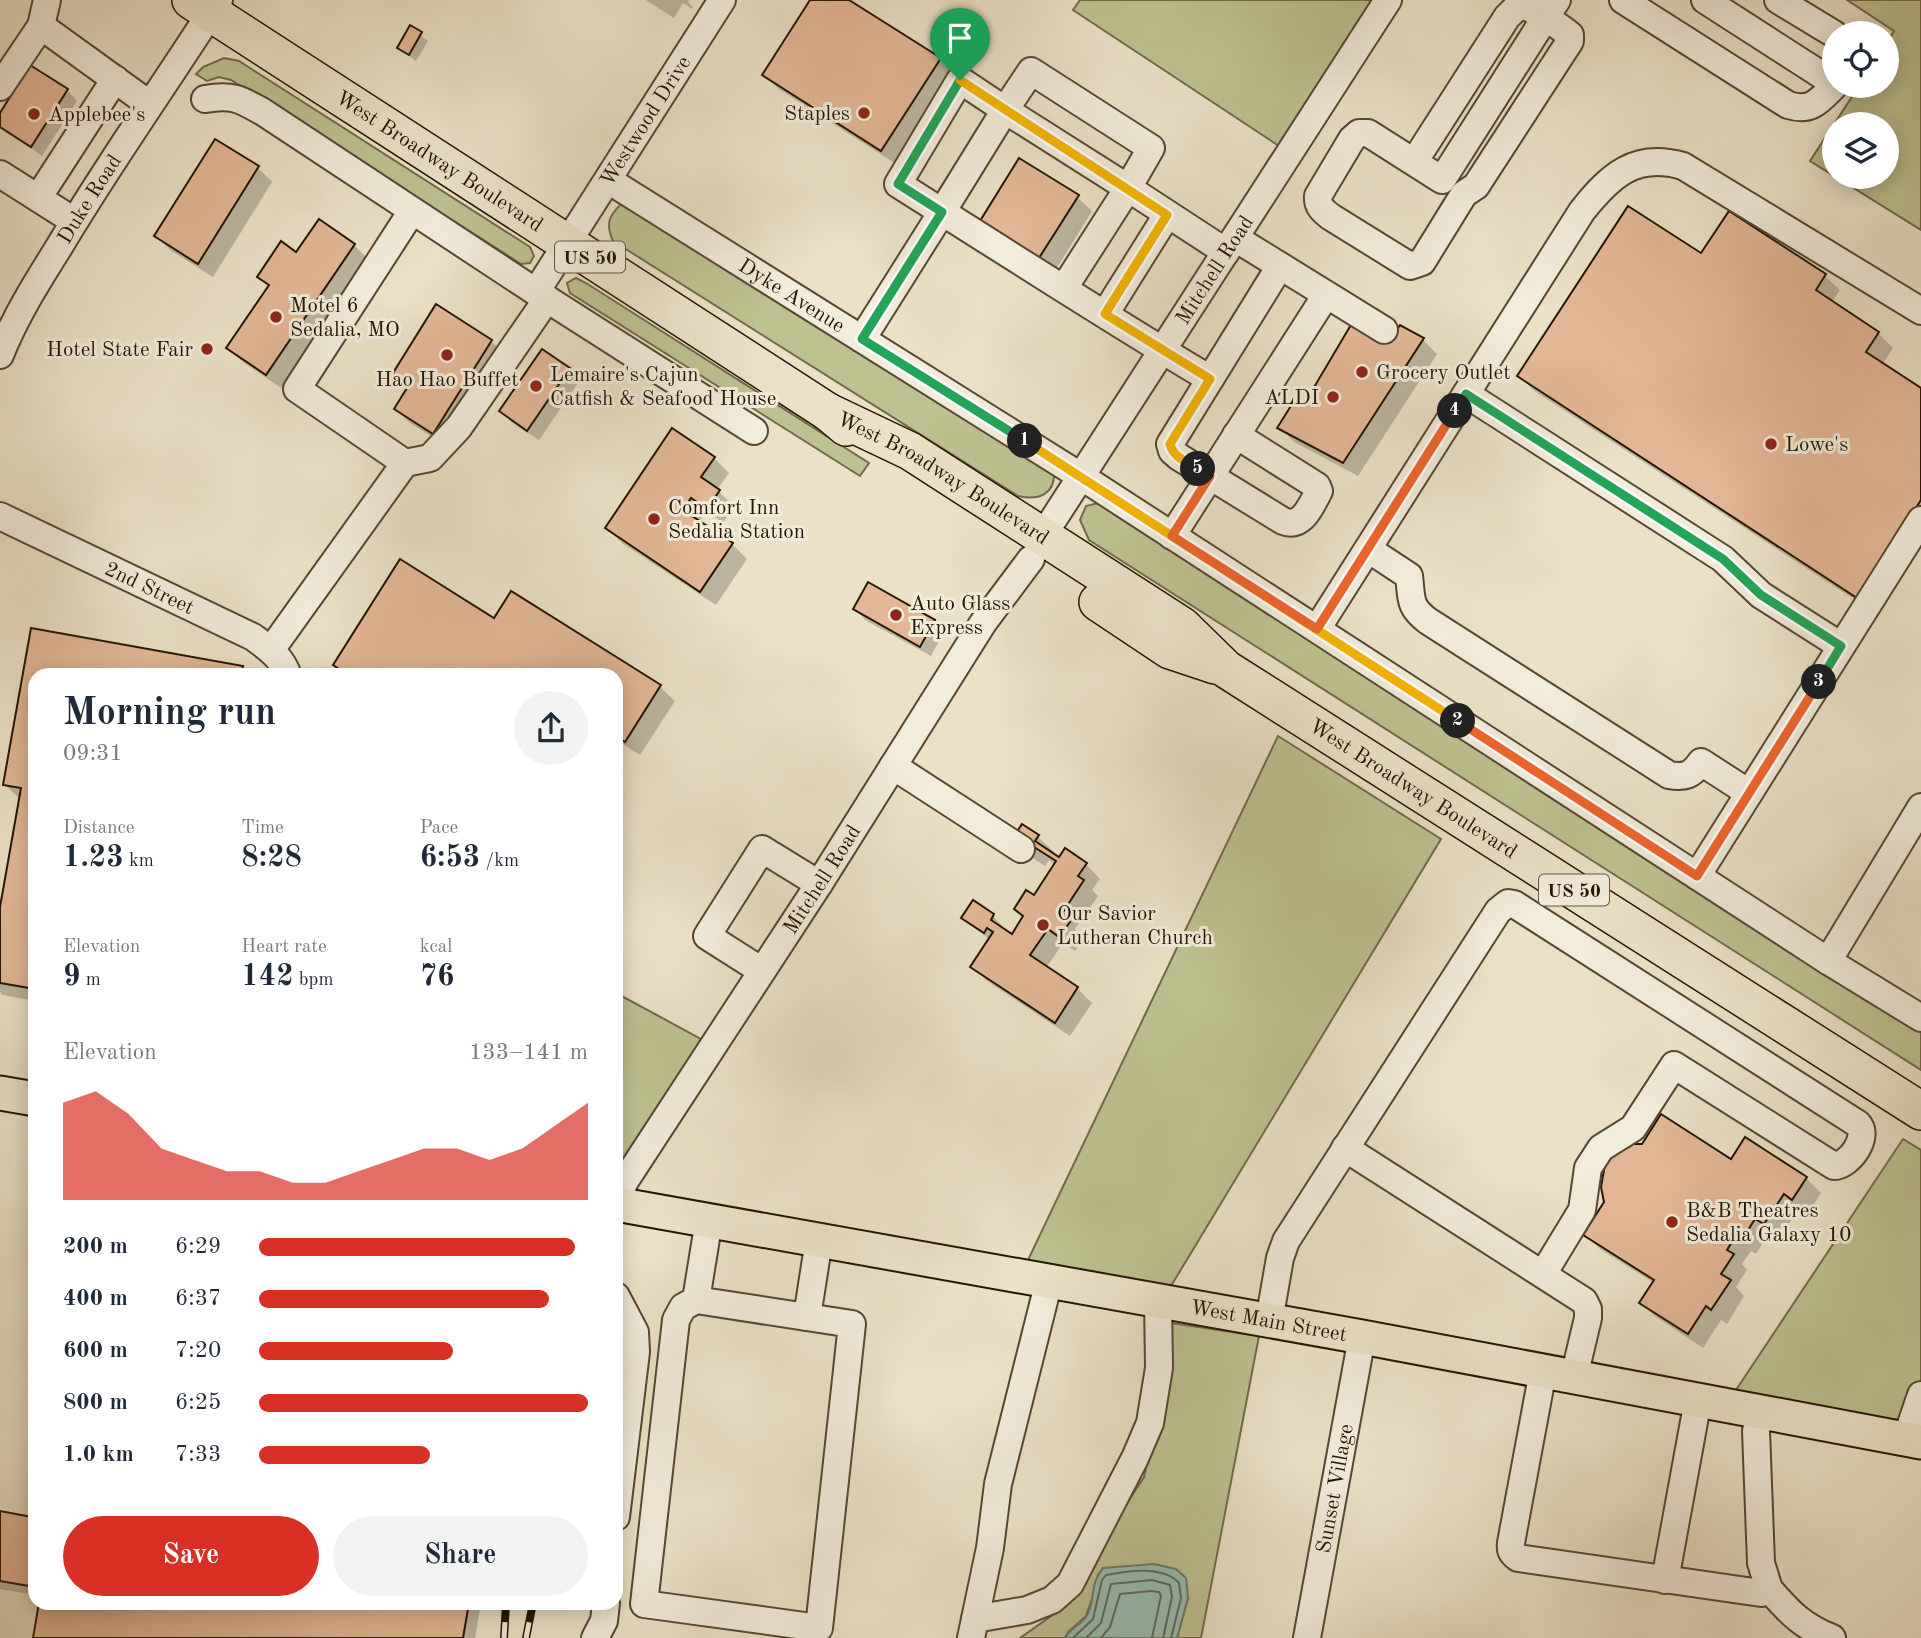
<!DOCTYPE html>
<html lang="en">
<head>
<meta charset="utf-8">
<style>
	body { margin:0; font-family:"Old Standard TT",serif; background:#f2f2f3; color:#1f2937; height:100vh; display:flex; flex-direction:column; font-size:26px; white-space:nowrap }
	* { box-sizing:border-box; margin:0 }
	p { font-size:23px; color:#747a83 }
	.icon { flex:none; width:38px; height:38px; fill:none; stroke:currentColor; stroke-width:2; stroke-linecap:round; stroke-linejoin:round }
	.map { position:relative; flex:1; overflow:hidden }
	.panel { position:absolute; left:28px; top:668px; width:595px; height:942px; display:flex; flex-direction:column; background:#fff; border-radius:21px; box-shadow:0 4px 18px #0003 }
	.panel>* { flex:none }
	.controls { position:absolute; left:1822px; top:21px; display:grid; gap:14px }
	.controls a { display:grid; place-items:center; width:77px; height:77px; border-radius:50%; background:#fff; box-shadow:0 4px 18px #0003; font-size:35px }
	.pin { position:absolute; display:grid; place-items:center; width:60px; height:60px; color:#fff; margin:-72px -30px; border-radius:50% 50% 50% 0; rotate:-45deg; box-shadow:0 0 7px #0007 }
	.pin .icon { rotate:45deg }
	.km { position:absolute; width:35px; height:35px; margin:-18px; border-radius:50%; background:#222; color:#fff; font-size:19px; line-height:35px; text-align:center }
	.round { display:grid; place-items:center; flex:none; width:74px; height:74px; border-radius:37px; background:#f2f2f3 }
	.headline { display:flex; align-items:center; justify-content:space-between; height:119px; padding:0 35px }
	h1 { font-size:38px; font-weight:600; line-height:52px }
	.metrics { display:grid; grid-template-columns:repeat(3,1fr); gap:10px; height:119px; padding:7px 35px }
	.metrics div { display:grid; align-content:center }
	.metrics b { font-size:30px; font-weight:600 }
	.metrics small { font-size:19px; font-weight:400 }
	.metrics p { font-size:19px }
	.chart { height:196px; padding:14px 35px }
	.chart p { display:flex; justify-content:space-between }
	.chart svg { width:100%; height:126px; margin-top:7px; fill:#d93025; opacity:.7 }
	.primary-button { display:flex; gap:14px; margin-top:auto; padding:14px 35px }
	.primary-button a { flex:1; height:80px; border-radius:42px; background:#d93025; color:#fff; font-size:28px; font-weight:600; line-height:80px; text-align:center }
	.primary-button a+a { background:#f2f2f3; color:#1f2937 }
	ul { padding:0 35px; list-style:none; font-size:23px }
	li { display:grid; grid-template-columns:112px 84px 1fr; align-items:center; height:52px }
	li i { height:18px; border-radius:9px; background:#d93025 }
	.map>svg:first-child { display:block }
	.green { fill:#bec190; stroke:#726a48; stroke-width:2 }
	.water { fill:#98beb3; stroke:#6a7a6b; stroke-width:2 }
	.shadow { fill:#0003 }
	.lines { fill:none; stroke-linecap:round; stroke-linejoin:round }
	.shore { stroke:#5e695a; stroke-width:2 }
	.building { fill:#e3b795; stroke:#251400; stroke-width:2 }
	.minor-casing { stroke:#564732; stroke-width:30 }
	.major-casing { stroke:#251400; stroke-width:37 }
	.highway-casing { stroke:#251400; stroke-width:40 }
	.minor { stroke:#f2ecda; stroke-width:26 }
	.major { stroke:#ebe1c6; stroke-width:33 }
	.highway { stroke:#ebe1c6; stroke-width:37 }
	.rail-casing { stroke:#251400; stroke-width:8 }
	.rail { stroke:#f2ecda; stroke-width:5; stroke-dasharray:16; stroke-linecap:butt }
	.split-1-casing { stroke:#fff; stroke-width:14 }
	.split-2-casing { stroke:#fff; stroke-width:14 }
	.split-3-casing { stroke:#fff; stroke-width:14 }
	.split-4-casing { stroke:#fff; stroke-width:14 }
	.split-5-casing { stroke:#fff; stroke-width:14 }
	.split-6-casing { stroke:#fff; stroke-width:14 }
	.split-1 { stroke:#22a559; stroke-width:9 }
	.split-2 { stroke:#f5b400; stroke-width:9 }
	.split-3 { stroke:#f0652b; stroke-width:9 }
	.split-4 { stroke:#22a559; stroke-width:9 }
	.split-5 { stroke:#f0652b; stroke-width:9 }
	.split-6 { stroke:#f5b400; stroke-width:9 }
	.poi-dot { fill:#8f2418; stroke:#f2ecda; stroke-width:2.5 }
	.labels { text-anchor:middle; stroke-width:6; stroke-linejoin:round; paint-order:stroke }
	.shield { fill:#f2ecda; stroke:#625541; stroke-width:2 }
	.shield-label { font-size:19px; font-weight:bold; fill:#251400 }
	.poi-label { font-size:21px; fill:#251400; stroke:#f2ecda; text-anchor:start }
	.street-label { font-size:21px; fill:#251400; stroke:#f2ecda }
</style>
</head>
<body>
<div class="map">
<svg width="1921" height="1638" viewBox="0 0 1921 1638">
	<rect width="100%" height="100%" fill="#ebe1c6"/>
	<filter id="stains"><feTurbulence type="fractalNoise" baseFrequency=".00286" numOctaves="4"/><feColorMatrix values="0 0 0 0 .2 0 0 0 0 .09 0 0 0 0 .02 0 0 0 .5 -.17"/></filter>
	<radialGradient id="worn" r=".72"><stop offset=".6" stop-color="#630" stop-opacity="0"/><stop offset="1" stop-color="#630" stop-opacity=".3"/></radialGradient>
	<g class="green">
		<polygon points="1080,0 1376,0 1282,148 1073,10"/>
		<polygon points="1847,0 1921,0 1921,230 1836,177 1886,177 1886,124 1834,124 1834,176 1810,161 1859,86 1886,86 1887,43 1894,31"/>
		<polygon points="224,58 239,61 530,247 534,256 530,263 521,264 231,80 219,77 207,81 196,74 203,67"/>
		<path d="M 623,202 L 1054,470 C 1056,494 1039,501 1018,496 L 613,241 C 605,223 609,216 623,202 Z"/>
		<polygon points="576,278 586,283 869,463 860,476 570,293 567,283"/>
		<polygon points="1102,502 1921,1021 1921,1070 1089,540 1080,520 1086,506"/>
		<polygon points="1278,736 1441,839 1168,1291 1027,1262"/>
		<polygon points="616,993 703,1040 621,1165 616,1170"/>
		<polygon points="1903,1139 1921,1150 1921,1429 1734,1393"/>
		<polygon points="1171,1323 1259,1336 1201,1638 1177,1638 1188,1598 1092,1599 1086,1616 1068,1632 1065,1638 1020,1638 1071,1602 1104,1539 1144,1477 1165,1383"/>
	</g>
	<path class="water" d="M 1154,1564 L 1176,1569 L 1186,1578 L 1188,1598 L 1177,1638 L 1065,1638 C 1070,1629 1080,1625 1086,1617 C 1096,1602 1089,1584 1103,1568 Z"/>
	<g class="shadow">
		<polygon points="646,0 689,0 688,2 693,7 692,9 683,3 674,18"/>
		<polygon points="812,0 846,0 939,60 954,74 896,164 779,89 764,75"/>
		<polygon points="411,28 428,41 416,61 399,48"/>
		<polygon points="67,90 77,101 42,156 0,127 0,117"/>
		<polygon points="258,168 272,182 213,277 170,250 156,236"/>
		<polygon points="1077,197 1092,211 1055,271 996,235"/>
		<polygon points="1730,213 1825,276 1840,290 1832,302 1878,333 1893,348 1882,365 1921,390 1921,537 1872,611 1533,390 1519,375 1702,256"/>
		<polygon points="354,245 369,260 281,388 243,362 228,348 270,288 259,277 296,254"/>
		<polygon points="1423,340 1437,354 1358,476 1294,442 1279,427 1388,346"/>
		<polygon points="491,341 506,356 448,447 410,423 396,409 410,387 395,372"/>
		<polygon points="542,351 569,369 580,380 539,440 512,422 501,411"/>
		<polygon points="714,458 729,473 717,490 734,506 723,523 706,511 699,522 732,544 747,559 716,605 622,543 607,528"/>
		<polygon points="512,594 660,687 675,701 640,755 616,740 616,676 346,676 335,664 495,621"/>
		<polygon points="855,609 934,621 944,632 931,656 865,620"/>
		<polygon points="33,630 242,667 250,676 35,676 35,1001 3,995 0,992 0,917 20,799 5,785"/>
		<polygon points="1023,827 1038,837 1053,851 1051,854 1059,859 1086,864 1100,879 1092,890 1098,896 1075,929 1083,938 1075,951 1063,943 1046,968 1077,988 1092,1003 1070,1036 987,981 972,966 990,940 963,918 973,903 993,916 1012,936 1024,918 1016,909 1034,897 1056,865 1049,860 1045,866 1028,855"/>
		<polygon points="1746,1139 1806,1178 1821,1193 1808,1213 1799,1208 1780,1238 1770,1232 1756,1254 1751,1251 1742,1264 1747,1270 1736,1287 1744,1296 1727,1324 1721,1320 1703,1348 1656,1317 1641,1303 1654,1283 1600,1249 1585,1234 1731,1161"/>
		<polygon points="616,1378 626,1388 616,1441"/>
		<polygon points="35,1508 35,1595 0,1589 0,1513 33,1519"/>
		<polygon points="41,1603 481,1603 475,1638 35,1638"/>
	</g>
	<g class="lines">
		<g class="shore">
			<path d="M 1073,1638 L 1093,1619 L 1102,1580 L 1106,1575 C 1127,1571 1163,1565 1179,1583 L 1181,1598 L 1171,1638"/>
			<polyline points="1086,1638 1101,1623 1111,1584 1152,1580 1170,1585 1172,1597 1163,1638"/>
			<polyline points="1101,1638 1110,1627 1120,1594 1151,1591 1159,1592 1161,1596 1152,1638"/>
		</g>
	</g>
	<g class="building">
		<polygon points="810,0 849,0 941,58 881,151 762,75"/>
		<polygon points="410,25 422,32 409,55 397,48"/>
		<polygon points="30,65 68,89 31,147 0,127 0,113"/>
		<polygon points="215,139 259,166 198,264 154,236"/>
		<polygon points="1019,158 1079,195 1039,258 980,221"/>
		<polygon points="1628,206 1701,253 1729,211 1826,274 1816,290 1879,332 1866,352 1921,388 1921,500 1857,598 1517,376"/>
		<polygon points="319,219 355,244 266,375 226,348 269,285 257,277 281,241 296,252"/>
		<polygon points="436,304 492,340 433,434 394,409 410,383 393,373"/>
		<polygon points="1352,323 1388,343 1400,325 1424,338 1343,463 1277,428 1294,401 1303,406"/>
		<polygon points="542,349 570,368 527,431 499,411"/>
		<polygon points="672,428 715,457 701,477 720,490 707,509 691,498 683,510 733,543 700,592 605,528"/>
		<polygon points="400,559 494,618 511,591 661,685 625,742 616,736 616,676 350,676 333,665"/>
		<polygon points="868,582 935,620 920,647 853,609"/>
		<polygon points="31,628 243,666 241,676 35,676 35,989 0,983 0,907 21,788 3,785"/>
		<polygon points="1022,824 1039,835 1035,841 1059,857 1065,848 1087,863 1078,876 1084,880 1061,915 1070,922 1059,937 1048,929 1030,955 1078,987 1055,1023 970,967 993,932 987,928 984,933 961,918 973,900 994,914 991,920 1012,934 1023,916 1014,909 1026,890 1034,895 1056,861 1034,847 1030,853 1011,841"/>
		<polygon points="1661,1114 1731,1159 1745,1137 1807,1177 1792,1200 1784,1194 1764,1224 1755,1219 1741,1241 1735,1237 1727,1250 1734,1254 1721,1274 1731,1280 1711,1310 1706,1306 1688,1334 1639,1303 1654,1280 1583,1235 1604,1202 1601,1187 1605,1164 1611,1156 1628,1144 1642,1144"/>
		<polygon points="35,1499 35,1587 0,1581 0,1511 32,1517"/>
		<polygon points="39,1603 469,1603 463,1638 33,1638"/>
	</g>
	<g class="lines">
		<defs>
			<g id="minor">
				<polyline points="47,0 41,26 149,104"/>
				<path d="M 1623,0 L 1788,105 C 1811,112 1818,102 1834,86"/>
				<polyline points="1705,0 1834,83"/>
				<polyline points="1778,0 1834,34"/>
				<polyline points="0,87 41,26"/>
				<path d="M 205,99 C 232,94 240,99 263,112 L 536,292 L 754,431"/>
				<path d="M 1414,162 L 1507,17 L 1516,8 L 1526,6 C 1541,15 1557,24 1570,35 L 1570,41 L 1476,186 L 1464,194 L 1422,262 L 1410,266 L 1331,217 C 1323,211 1317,206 1318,196 L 1352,139 L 1359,133 L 1368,133 L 1442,180 L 1545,18 L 1557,0"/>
				<polyline points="0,174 74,221"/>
				<path id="s1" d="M 608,180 L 1082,477 L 1828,961 L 1921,1018"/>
				<polyline points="38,198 115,79"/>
				<polyline points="1235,238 1384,330"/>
				<path d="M 1064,288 L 1128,188 L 1005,110 L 942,212 C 1031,268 1119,325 1210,379"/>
				<path id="s2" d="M 536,292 L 722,0"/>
				<polyline points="1105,314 1167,215"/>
				<polyline points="862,339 942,212 898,184 960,80 1005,110 1031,71 1151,148 1128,188 1226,252"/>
				<path id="s3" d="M 0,355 C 15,317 37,282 59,247 C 109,163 166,83 219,0"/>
				<polyline points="1466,394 1723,559 1761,595 1841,646"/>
				<path d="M 1236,435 L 1317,486 L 1319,491 C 1311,506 1302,529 1283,521 L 1179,457 L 1172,451 L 1170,444 L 1280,266"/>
				<polyline points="405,463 430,458 459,427 547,299"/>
				<path id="s4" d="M 0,516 L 253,637 C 268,648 282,657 288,676"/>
				<polyline points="1172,536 1326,295"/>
				<path id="s5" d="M 1042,537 L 1388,0"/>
				<path d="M 1368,549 L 1409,576 C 1412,598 1408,606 1428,621 L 1669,775 C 1685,778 1692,775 1701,762 L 1749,793"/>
				<path d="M 1317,629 L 1582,211 C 1610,176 1635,152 1683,166 L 1921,311"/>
				<polyline points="271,650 405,463 297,389 412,211"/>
				<polyline points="893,766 1021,849"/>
				<polyline points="1697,876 1921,520"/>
				<polyline points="1828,961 1921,807"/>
				<polyline points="762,971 707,936 762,849 819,884"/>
				<polyline points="1345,1148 1584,1301 1588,1309 1588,1318 1574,1377"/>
				<path id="s6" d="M 616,1202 L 625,1181 L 819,884 L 983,623 L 1031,559"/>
				<polyline points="616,1296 635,1332 636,1352 616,1517"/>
				<polyline points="696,1300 852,1324 819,1628 644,1604 676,1320 683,1307 696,1300 709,1220"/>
				<polyline points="807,1317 819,1240"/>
				<path d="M 1269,1321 L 1280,1258 L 1286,1241 L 1498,911 L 1508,903 L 1514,904 L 1858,1124 C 1870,1137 1849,1166 1834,1166 L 1674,1065 L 1633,1128 L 1601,1148 L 1588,1168 L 1582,1210 L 1543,1274"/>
				<path d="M 1543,1371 L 1511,1543 C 1510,1550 1511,1553 1518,1558 L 1761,1593 L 1769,1589 C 1790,1613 1802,1626 1832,1638"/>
				<polyline points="1760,1411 1756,1431 1761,1563 1769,1589"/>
				<polyline points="1906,1439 1921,1395"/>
				<polyline points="1665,1580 1698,1400"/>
				<polyline points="975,1619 1027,1610 1052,1600 1070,1584 1135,1458 1150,1423 1159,1368 1158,1301"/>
				<polyline points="595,1638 604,1621 606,1603"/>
				<polyline points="971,1638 990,1548 998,1484 1049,1281"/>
				<path id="s7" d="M 1307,1638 L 1362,1337"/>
			</g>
			<g id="major">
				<polyline points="0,1093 35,1099"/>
				<path id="s8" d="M 616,1204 L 1362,1337 L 1921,1442"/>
			</g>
			<g id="highway">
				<path id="s9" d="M 191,0 L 828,412 L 846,427"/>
				<path id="s10" d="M 828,412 L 910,451 L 1182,626 L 1226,669 L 1921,1111"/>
				<polyline points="1098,602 1170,650 1215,665"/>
			</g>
		</defs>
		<use href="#minor" class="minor-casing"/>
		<use href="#major" class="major-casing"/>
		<use href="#highway" class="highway-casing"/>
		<use href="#minor" class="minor"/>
		<use href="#major" class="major"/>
		<use href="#highway" class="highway"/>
		<defs>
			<g id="rail">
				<polyline points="504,1638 506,1603"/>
				<polyline points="526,1638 533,1603"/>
			</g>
		</defs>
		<use href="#rail" class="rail-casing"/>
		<use href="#rail" class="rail"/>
	</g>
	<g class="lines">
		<defs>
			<polyline id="split-1" points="960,80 898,184 942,212 862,339 1025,441"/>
			<polyline id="split-2" points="1025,441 1458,721"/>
			<polyline id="split-3" points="1458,721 1697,876 1819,682"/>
			<polyline id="split-4" points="1455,411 1466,394 1723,559 1761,595 1841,646 1819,682"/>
			<polyline id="split-5" points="1198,469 1210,476 1172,536 1317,629 1455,411"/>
			<path id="split-6" d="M 960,80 L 1167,215 L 1105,314 L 1210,379 L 1170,444 C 1173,457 1187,462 1198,469"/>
		</defs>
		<use href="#split-1" class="split-1-casing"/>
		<use href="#split-2" class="split-2-casing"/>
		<use href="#split-3" class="split-3-casing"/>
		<use href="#split-4" class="split-4-casing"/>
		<use href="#split-5" class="split-5-casing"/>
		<use href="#split-6" class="split-6-casing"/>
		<use href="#split-1" class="split-1"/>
		<use href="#split-2" class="split-2"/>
		<use href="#split-3" class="split-3"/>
		<use href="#split-4" class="split-4"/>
		<use href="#split-5" class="split-5"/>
		<use href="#split-6" class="split-6"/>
	</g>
	<g class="poi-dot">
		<circle cx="864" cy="113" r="7"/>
		<circle cx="34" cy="114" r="7"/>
		<circle cx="276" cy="317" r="7"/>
		<circle cx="207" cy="349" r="7"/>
		<circle cx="447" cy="355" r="7"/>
		<circle cx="1362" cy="372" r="7"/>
		<circle cx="536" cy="386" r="7"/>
		<circle cx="1333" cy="397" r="7"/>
		<circle cx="1771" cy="444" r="7"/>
		<circle cx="654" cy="519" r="7"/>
		<circle cx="896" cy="615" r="7"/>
		<circle cx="1043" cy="925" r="7"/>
		<circle cx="1672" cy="1222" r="7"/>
	</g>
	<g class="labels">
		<g class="shield">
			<rect x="555" y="241.5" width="70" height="31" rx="5"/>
			<rect x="1539" y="874.5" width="70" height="31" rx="5"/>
		</g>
		<g class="shield-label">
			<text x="590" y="264">US 50</text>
			<text x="1574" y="897">US 50</text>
		</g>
		<g class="poi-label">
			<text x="850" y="120" text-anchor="end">Staples</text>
			<text x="48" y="121">Applebee's</text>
			<text x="290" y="312">Motel 6<tspan x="290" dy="24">Sedalia, MO</tspan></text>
			<text x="193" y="356" text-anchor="end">Hotel State Fair</text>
			<text x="1376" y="379">Grocery Outlet</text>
			<text x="550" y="381">Lemaire's Cajun<tspan x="550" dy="24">Catfish &amp; Seafood House</tspan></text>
			<text x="447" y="386" text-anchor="middle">Hao Hao Buffet</text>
			<text x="1319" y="404" text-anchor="end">ALDI</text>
			<text x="1785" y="451">Lowe's</text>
			<text x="668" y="514">Comfort Inn<tspan x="668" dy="24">Sedalia Station</tspan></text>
			<text x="910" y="610">Auto Glass<tspan x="910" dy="24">Express</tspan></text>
			<text x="1057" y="920">Our Savior<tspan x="1057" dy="24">Lutheran Church</tspan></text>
			<text x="1686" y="1217">B&amp;B Theatres<tspan x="1686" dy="24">Sedalia Galaxy 10</tspan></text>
		</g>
		<g class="street-label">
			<text dy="7" stroke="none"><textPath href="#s2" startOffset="203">Westwood Drive</textPath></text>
			<text dy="7" stroke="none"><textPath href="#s9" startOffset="296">West Broadway Boulevard</textPath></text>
			<text dy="7" stroke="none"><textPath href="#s3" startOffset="180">Duke Road</textPath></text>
			<text dy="7" stroke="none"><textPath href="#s5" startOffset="318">Mitchell Road</textPath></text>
			<text dy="7" stroke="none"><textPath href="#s1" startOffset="217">Dyke Avenue</textPath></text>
			<text dy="7" stroke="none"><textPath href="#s10" startOffset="133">West Broadway Boulevard</textPath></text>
			<text dy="7" stroke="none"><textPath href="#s4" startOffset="166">2nd Street</textPath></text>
			<text dy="7" stroke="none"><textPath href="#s10" startOffset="698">West Broadway Boulevard</textPath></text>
			<text dy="7" stroke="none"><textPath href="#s6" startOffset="383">Mitchell Road</textPath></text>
			<text dy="7" stroke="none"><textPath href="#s8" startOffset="663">West Main Street</textPath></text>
			<text dy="7" stroke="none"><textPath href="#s7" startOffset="152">Sunset Village</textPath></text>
		</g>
	</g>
	<rect width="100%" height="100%" filter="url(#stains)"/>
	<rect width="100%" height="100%" fill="url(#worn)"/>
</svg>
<div class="controls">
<a><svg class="icon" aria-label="locate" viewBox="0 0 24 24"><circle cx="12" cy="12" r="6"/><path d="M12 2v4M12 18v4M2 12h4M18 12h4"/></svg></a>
<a><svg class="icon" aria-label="layers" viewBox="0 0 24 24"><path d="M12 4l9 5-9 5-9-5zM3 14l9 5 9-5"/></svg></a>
</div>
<div class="pin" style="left:960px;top:80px;background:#1e9e55"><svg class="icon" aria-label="arrive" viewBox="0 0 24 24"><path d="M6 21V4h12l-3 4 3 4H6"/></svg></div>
<b class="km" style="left:1025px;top:441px">1</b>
<b class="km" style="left:1458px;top:721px">2</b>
<b class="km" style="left:1819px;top:682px">3</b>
<b class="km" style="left:1455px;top:411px">4</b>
<b class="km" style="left:1198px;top:469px">5</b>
<section class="panel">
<div class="headline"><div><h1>Morning run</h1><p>09:31</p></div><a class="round"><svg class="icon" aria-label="share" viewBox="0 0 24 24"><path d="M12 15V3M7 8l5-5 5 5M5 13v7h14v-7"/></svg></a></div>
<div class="metrics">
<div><p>Distance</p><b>1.23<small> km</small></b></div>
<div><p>Time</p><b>8:28</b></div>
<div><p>Pace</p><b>6:53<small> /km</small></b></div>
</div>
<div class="metrics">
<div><p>Elevation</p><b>9<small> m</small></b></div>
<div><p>Heart rate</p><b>142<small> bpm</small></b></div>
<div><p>kcal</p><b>76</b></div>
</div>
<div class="chart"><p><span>Elevation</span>133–141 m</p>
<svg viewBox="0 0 160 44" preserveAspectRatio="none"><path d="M0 44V10L10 6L20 14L30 26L40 30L50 34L60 34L70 38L80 38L90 34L100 30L110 26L120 26L130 30L140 26L150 18L160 10V44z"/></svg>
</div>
<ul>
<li><b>200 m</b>6:29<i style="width:96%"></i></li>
<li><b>400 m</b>6:37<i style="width:88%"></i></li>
<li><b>600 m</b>7:20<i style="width:59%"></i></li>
<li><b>800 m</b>6:25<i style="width:100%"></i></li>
<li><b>1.0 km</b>7:33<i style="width:52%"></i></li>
</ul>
<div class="primary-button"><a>Save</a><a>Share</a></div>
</section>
</div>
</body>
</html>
